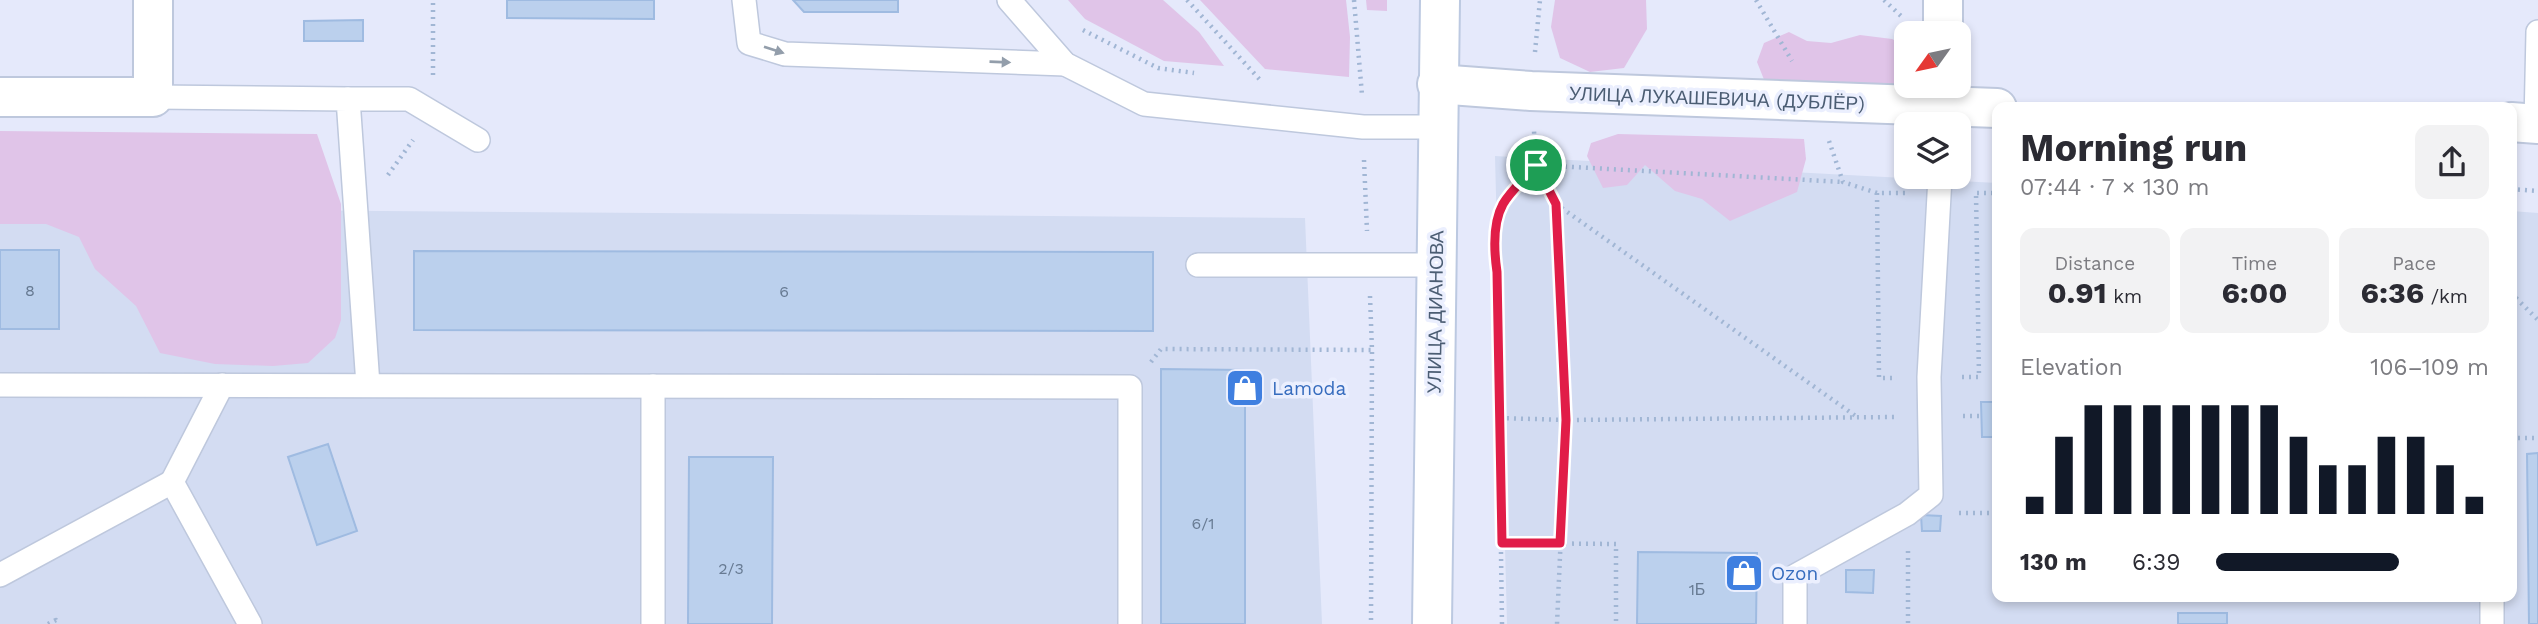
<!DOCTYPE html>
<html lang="en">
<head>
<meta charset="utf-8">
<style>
	body { margin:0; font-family:"Work Sans",sans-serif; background:#f2f2f3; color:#2b2b33; height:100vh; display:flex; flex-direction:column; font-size:26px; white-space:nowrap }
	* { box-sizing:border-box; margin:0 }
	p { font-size:23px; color:#7c7c81 }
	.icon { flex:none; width:38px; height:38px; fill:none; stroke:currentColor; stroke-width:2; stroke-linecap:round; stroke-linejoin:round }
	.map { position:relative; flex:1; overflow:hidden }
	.sheet { position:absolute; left:1992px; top:102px; width:525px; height:500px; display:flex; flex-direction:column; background:#fff; border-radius:14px; box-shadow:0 4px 10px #0003 }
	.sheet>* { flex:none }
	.needle { width:46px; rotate:237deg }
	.buttons { position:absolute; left:1894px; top:21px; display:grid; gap:14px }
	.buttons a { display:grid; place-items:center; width:77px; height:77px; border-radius:14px; background:#fff; box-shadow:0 4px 10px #0003; font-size:35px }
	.pin { position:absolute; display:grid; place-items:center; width:60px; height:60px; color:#fff; margin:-30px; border:4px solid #fff; border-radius:50%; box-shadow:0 2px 7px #0007 }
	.round { display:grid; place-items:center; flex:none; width:74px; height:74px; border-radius:14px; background:#f2f2f3 }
	.head { display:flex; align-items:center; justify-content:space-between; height:119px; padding:0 28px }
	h1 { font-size:38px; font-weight:700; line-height:52px }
	.metrics { display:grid; grid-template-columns:repeat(3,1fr); gap:10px; height:119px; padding:7px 28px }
	.metrics div { display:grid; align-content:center; border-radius:14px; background:#f2f2f3; text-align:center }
	.metrics b { font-size:30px; font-weight:700 }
	.metrics small { font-size:19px; font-weight:400 }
	.metrics p { font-size:19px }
	.chart { height:196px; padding:14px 28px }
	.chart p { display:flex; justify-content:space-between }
	.chart svg { width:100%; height:126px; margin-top:7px; stroke:#111827; stroke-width:6 }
	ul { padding:0 28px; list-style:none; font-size:23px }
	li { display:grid; grid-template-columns:112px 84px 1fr; align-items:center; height:52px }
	li i { height:18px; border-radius:9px; background:#111827 }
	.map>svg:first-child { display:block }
	.residential { fill:#d3dcf2 }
	.green { fill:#e0c4e8 }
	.building { fill:#bbd0ed; stroke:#9fbbe1; stroke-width:2 }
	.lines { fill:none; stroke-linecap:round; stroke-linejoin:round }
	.lane-casing { stroke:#bec8dd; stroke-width:26 }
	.street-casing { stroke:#bec8dd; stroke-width:42 }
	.secondary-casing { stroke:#bcc9e1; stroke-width:42 }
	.path { stroke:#a1b6d4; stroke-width:4.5; stroke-dasharray:2 5; stroke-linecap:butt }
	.lane { stroke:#fff; stroke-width:23 }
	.street { stroke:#fff; stroke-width:38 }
	.secondary { stroke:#fff; stroke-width:38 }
	.oneway { fill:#939eab }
	.route-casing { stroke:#fff; stroke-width:14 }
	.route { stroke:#e11d48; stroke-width:9 }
	.labels { text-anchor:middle; stroke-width:7; stroke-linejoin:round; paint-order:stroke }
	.number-label { font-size:16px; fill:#677a92 }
	.street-label { font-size:19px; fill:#4b5d73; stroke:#ebeffe }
	.shop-label { font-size:19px; fill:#366cbe; stroke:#ebeffe; text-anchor:start }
</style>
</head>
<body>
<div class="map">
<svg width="2538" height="624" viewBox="0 0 2538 624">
	<rect width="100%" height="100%" fill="#e5e9fb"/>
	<g class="residential">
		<polygon points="1495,156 1997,183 1997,597 2511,597 2511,211 2538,213 2538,624 1507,624"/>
		<polygon points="0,208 1305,218 1322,624 0,624"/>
	</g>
	<g class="green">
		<polygon points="1068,0 1163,0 1199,32 1224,66 1164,61 1085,19"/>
		<polygon points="1200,0 1346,0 1350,37 1349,77 1265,69"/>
		<polygon points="1366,0 1387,0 1387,11 1367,10"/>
		<polygon points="1555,0 1646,0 1647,29 1624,68 1590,72 1560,58 1551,27"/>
		<polygon points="1789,32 1807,41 1831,43 1860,35 1892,39 1906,46 1906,86 1919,86 1917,88 1765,82 1757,62 1764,43"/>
		<polygon points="0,131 317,134 341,204 341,320 335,338 308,363 273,366 215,364 160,353 136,306 95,269 79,237 46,224 0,224"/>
		<polygon points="1618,134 1804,139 1806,159 1797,192 1730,221 1702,199 1675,191 1645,165 1627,185 1603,188 1587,156 1591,143"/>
	</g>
	<g class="building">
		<polygon points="507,0 654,0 654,19 507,18"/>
		<polygon points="793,0 898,0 898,12 804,12"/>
		<polygon points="363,20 363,41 304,41 304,21"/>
		<rect x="0" y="250" width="59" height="79"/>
		<polygon points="1995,250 1997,250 1997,437 1982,437 1981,402 1996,402"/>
		<polygon points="414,251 1153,252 1153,331 414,330"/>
		<polygon points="1161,369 1245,370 1245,624 1161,624"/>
		<polygon points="328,444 357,531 317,545 288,457"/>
		<polygon points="2538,453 2538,624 2529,624 2527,454"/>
		<polygon points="689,457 773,457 772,624 688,624"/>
		<polygon points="1921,515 1941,516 1940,531 1922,531"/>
		<polygon points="1638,552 1757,553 1756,624 1637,624"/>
		<polygon points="1846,570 1874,570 1873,593 1846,592"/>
		<rect x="2178" y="613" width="49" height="11"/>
	</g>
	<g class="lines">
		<defs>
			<g id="lane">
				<polyline points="744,0 749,43 785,54 1065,64"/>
				<polyline points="1009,0 1065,64 1144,104 1363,127 1436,127"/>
				<polyline points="153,97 348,99 368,385"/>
				<polyline points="348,99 409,99 478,140"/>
				<polyline points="2536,123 2538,32"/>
				<polyline points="1198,265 1435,265"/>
				<polyline points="0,385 1130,387 1130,624"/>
				<polyline points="653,386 653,624"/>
				<polyline points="172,482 222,385"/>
				<polyline points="0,575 172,482 250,624"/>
				<polyline points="2492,597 2492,624"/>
				<polyline points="1795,624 1795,576 1907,514 1931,495 1929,377 1940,177"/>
			</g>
			<g id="street">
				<polyline points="1943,0 1943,33"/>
				<polyline points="1437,84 1531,91 1997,108"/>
				<polyline points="0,97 153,97 153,0"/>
				<polyline points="2511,122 2538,124"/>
			</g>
			<polyline id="secondary" points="1432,624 1440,0"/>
		</defs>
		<use href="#lane" class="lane-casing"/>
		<use href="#street" class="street-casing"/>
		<use href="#secondary" class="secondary-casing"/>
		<g class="path">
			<polyline points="1187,0 1262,82"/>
			<polyline points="1354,0 1362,95"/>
			<polyline points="1756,0 1792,61"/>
			<polyline points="1884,0 1901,16"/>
			<polyline points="1083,30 1158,68 1194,73"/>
			<polyline points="1535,52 1540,0"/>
			<polyline points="433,75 433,0"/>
			<polyline points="1829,141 1843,182 1877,193 1908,193"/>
			<polyline points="1364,160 1367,231"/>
			<polyline points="1536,165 1556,204 1566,420 1557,624"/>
			<polyline points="1537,165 1843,182"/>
			<polyline points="388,175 413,140"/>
			<polyline points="2511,189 2538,191"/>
			<polyline points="1877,193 1879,378 1897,378"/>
			<polyline points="1977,193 1997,193"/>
			<polyline points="1556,204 1857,417"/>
			<polyline points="2511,293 2538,320"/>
			<polyline points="1370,296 1372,350 1371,624"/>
			<polyline points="1151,362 1161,349 1372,350"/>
			<polyline points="1962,377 1979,377 1976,193"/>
			<polyline points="1963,416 1982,416"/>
			<polyline points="1500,418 1566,420 1898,417"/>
			<polyline points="2511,438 2538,438"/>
			<polyline points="1959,513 1997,513"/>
			<polyline points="1502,543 1616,544 1616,624"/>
			<polyline points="1908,551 1908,624"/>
			<polyline points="48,624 56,620 58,624"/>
			<path d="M 1502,624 L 1497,272 C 1494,251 1492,224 1503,204 C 1511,191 1526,178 1536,165 L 1534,131"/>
		</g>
		<use href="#lane" class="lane"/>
		<use href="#street" class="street"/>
		<use href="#secondary" class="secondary"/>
	</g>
	<defs><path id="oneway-solid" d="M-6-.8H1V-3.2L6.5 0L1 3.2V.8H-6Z" transform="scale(1.75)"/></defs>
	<g class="oneway">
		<use href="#oneway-solid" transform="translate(774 50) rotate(18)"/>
		<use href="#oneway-solid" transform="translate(1000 62) rotate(2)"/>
	</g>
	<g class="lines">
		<defs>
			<path id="route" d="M 1536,165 L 1556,204 L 1566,420 L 1560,543 L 1502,543 L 1497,272 C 1494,251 1492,224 1503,204 C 1511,190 1526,178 1536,165 Z"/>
		</defs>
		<use href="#route" class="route-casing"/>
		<use href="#route" class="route"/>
	</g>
	<defs>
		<symbol id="shop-square" viewBox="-11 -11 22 22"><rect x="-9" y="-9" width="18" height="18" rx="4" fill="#3f7fe0" stroke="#ebeffe"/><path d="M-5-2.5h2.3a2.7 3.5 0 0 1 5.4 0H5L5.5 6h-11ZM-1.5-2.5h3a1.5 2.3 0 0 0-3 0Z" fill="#fff"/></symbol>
	</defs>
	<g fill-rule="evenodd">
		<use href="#shop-square" x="1223" y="366" width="44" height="44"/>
		<use href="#shop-square" x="1722" y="551" width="44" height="44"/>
	</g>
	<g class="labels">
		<g class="number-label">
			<text x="30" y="296">8</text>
			<text x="784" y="297">6</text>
			<text x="1203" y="529">6/1</text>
			<text x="731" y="574">2/3</text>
			<text x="1697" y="595">1Б</text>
		</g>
		<g class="street-label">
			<text transform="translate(1717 98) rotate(2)" y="7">УЛИЦА ЛУКАШЕВИЧА (ДУБЛЁР)</text>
			<text transform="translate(1435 312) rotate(-89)" y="7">УЛИЦА ДИАНОВА</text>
		</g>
		<g class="shop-label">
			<text x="1272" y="395">Lamoda</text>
			<text x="1771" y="580">Ozon</text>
		</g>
	</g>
</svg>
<div class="buttons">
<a><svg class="needle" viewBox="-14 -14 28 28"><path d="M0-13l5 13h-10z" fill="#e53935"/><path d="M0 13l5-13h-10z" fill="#7c7c81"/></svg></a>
<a><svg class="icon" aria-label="layers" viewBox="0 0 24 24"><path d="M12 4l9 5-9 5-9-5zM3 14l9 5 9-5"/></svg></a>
</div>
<div class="pin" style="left:1536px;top:165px;background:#1e9e55"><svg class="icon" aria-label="arrive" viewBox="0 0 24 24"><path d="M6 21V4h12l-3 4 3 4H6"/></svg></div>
<section class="sheet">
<div class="head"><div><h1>Morning run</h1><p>07:44 · 7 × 130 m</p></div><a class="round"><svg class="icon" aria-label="share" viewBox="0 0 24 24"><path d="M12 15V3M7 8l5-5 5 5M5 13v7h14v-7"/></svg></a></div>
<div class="metrics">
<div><p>Distance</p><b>0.91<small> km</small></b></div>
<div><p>Time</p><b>6:00</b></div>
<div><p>Pace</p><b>6:36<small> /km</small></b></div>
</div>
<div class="chart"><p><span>Elevation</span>106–109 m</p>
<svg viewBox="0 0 160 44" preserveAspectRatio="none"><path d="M5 44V38M15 44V17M25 44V6M35 44V6M45 44V6M55 44V6M65 44V6M75 44V6M85 44V6M95 44V17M105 44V27M115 44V27M125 44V17M135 44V17M145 44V27M155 44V38"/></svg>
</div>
<ul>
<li><b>130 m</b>6:39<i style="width:67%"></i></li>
</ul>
</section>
</div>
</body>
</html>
